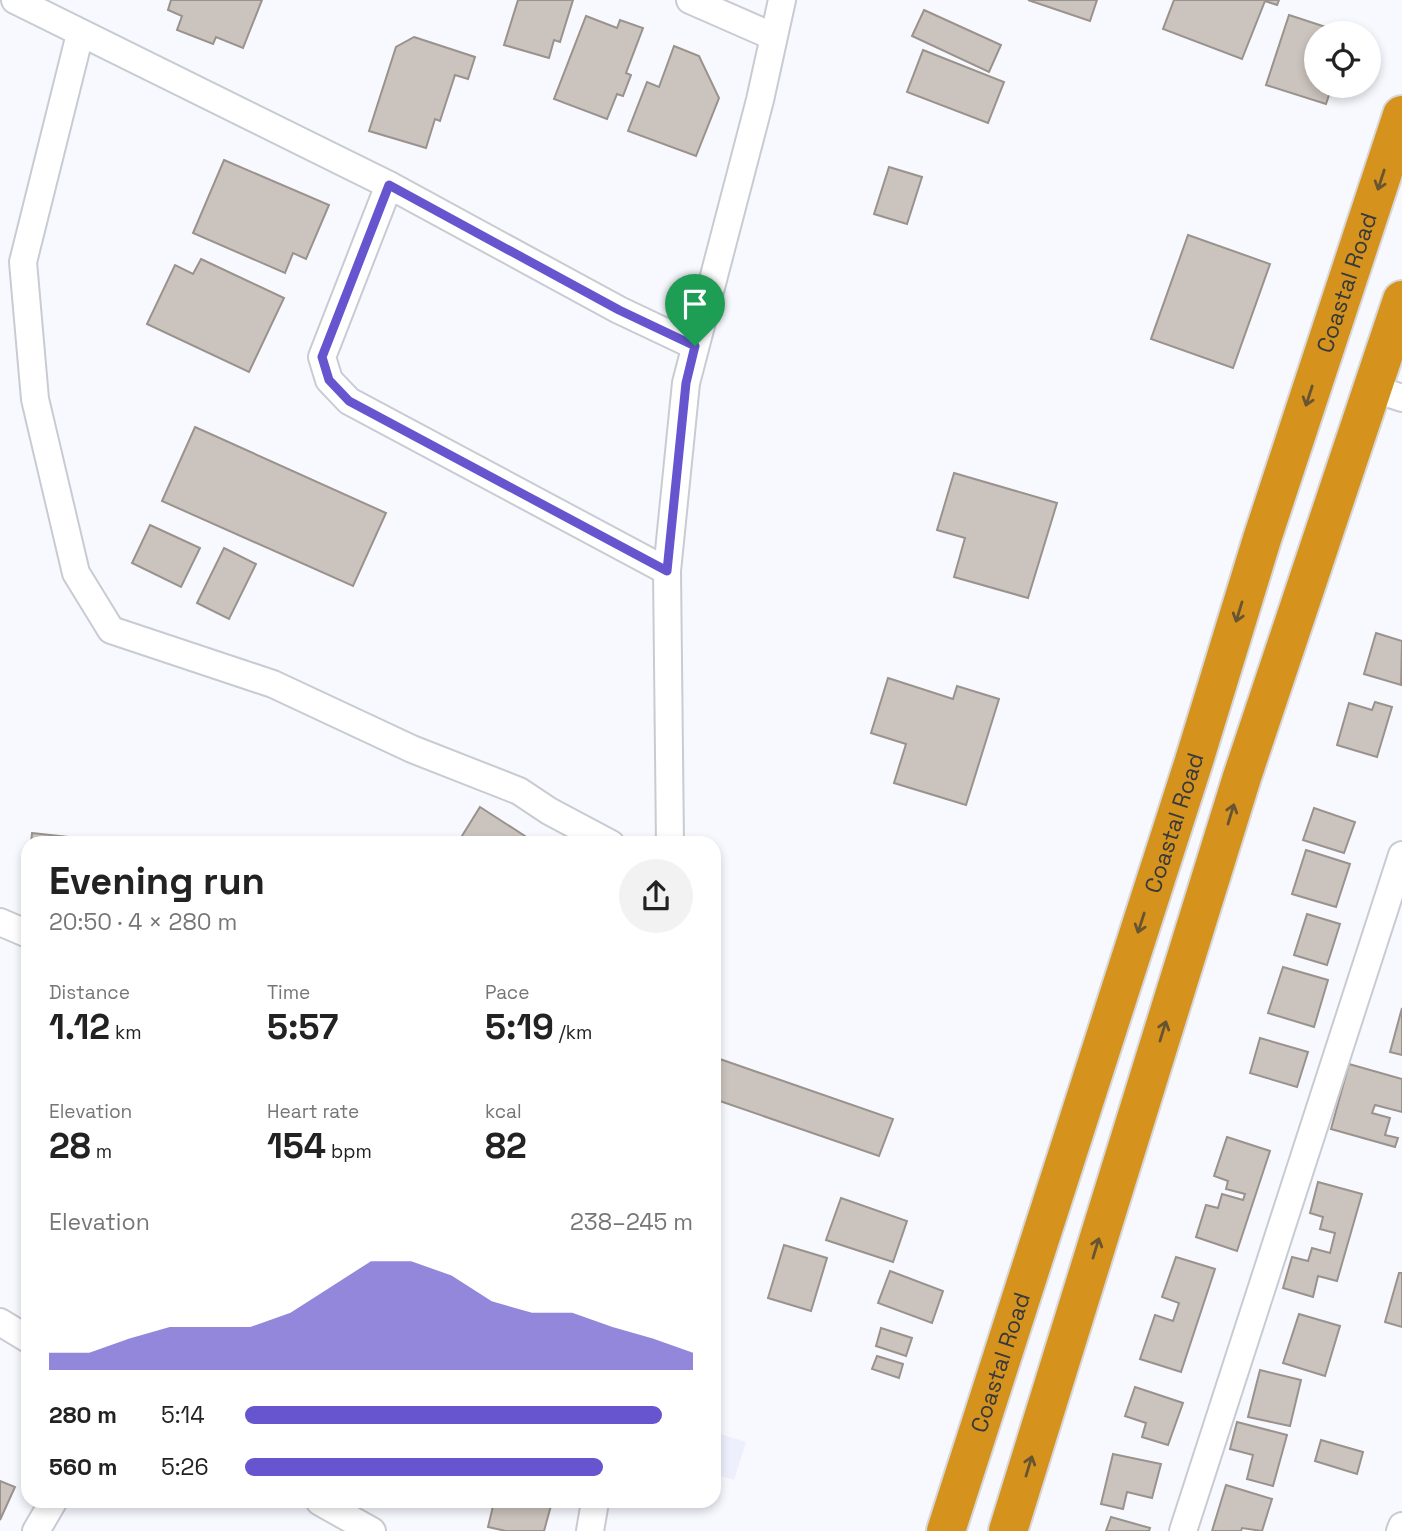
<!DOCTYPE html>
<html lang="en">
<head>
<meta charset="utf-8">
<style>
	body { margin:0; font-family:"Space Grotesk",sans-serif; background:#f2f2f2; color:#222; height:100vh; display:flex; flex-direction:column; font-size:26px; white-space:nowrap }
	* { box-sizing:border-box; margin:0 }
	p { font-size:23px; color:#767676 }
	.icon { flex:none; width:38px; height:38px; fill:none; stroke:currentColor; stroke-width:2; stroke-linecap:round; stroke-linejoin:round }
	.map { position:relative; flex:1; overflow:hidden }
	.details { position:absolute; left:21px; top:836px; width:700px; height:672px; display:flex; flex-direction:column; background:#fff; border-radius:21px; box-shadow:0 4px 10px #0003 }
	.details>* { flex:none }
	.tools { position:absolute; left:1304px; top:21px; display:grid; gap:14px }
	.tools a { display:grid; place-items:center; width:77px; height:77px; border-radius:50%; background:#fff; box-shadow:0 4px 10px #0003; font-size:35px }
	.pin { position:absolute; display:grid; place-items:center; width:60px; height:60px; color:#fff; margin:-72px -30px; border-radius:50% 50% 50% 0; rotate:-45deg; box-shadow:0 0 7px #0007 }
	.pin .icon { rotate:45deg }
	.round { display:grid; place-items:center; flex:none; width:74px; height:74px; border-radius:37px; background:#f2f2f2 }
	.overview { display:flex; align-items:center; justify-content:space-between; height:119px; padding:0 28px }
	h1 { font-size:38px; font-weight:600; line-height:52px }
	.figures { display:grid; grid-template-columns:repeat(3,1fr); gap:10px; height:119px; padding:7px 28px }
	.figures div { display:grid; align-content:center }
	.figures b { font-size:35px; font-weight:600 }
	.figures small { font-size:19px; font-weight:400 }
	.figures p { font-size:19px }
	.chart { height:196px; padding:14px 28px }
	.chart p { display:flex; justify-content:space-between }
	.chart svg { width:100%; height:126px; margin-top:7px; fill:#6655ce; opacity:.7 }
	ul { padding:0 28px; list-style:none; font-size:23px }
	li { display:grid; grid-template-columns:112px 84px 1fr; align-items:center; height:52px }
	li i { height:18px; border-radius:9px; background:#6655ce }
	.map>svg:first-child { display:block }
	.built { fill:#edeffc }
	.building { fill:#cbc3bd; stroke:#9a928c; stroke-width:2 }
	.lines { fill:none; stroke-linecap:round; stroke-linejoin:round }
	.street-casing { stroke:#c9cbd3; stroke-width:30 }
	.highway-casing { stroke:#d7d7d8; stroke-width:42 }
	.street { stroke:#fff; stroke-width:26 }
	.highway { stroke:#d5921d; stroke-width:38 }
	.oneway { stroke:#675433 }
	.route-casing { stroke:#fff; stroke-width:14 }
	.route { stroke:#6655ce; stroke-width:9 }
	.labels { text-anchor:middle; stroke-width:5; stroke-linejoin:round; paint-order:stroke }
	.street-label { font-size:23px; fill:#38393c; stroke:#fff }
</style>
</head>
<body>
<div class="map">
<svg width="1402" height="1531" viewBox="0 0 1402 1531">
	<rect width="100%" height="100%" fill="#f8f9fe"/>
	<polygon class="built" points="714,1432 746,1442 734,1480 714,1474"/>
	<g class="building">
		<polygon points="171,0 262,0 243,48 216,37 213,44 177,30 182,16 168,10"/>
		<polygon points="518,0 573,0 560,42 554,40 549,58 504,45"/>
		<polygon points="1028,0 1097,0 1090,21"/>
		<polygon points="1174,0 1279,0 1277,5 1265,1 1242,59 1163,29"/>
		<polygon points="924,10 1001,45 989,72 912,36"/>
		<polygon points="1289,15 1344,33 1316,33 1316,86 1332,86 1326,104 1266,85"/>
		<polygon points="586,16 617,28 620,20 643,28 626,73 631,75 623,96 617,94 607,119 554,99"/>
		<polygon points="414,37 475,57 468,79 455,75 440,121 435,119 426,148 369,131 396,47"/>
		<polygon points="674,46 699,56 719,98 696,156 628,131 647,82 659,87"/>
		<polygon points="923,50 1004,82 988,123 907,92"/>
		<polygon points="224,160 329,205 306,259 293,253 285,273 193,233"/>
		<polygon points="889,167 922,177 907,224 874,214"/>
		<polygon points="1188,235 1270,264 1233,368 1151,339"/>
		<polygon points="201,259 284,298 249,372 147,324 175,265 193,274"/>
		<polygon points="195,427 386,513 353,586 162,501"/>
		<polygon points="954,473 1057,503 1028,598 954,577 965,538 937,530"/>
		<polygon points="150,525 200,548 181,587 132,563"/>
		<polygon points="224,548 256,564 229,619 197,603"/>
		<polygon points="1376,633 1402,641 1401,685 1364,674"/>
		<polygon points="888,678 953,699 957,686 999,699 966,805 894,783 906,744 871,733"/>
		<polygon points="1375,702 1392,707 1377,757 1337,745 1349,703 1372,710"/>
		<polygon points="480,807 525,836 521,844 457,844"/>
		<polygon points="1314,808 1355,822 1344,853 1303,840"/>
		<polygon points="32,833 124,843 31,844"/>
		<polygon points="1306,850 1350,864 1336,907 1292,894"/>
		<polygon points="28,867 28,920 22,919"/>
		<polygon points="1307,914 1340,924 1327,965 1294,955"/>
		<polygon points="1283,967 1328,980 1314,1027 1268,1013"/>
		<polygon points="1402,1008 1402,1055 1390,1052"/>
		<polygon points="1260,1038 1308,1052 1297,1087 1250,1073"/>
		<polygon points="714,1057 893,1119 879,1156 714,1099"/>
		<polygon points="1349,1064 1402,1079 1402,1112 1375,1105 1372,1113 1390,1118 1385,1135 1398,1138 1395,1147 1331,1129"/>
		<polygon points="1227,1137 1270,1151 1237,1251 1196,1237 1206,1205 1218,1208 1222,1194 1243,1200 1245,1194 1226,1189 1228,1181 1214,1176"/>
		<polygon points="1318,1182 1362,1194 1337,1281 1318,1276 1313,1297 1283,1288 1292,1257 1308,1261 1312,1248 1330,1253 1335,1233 1320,1229 1323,1217 1310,1213"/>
		<polygon points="841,1198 907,1221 893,1262 826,1240"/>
		<polygon points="784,1245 827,1258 811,1311 768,1298"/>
		<polygon points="1176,1257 1215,1269 1181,1372 1140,1359 1155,1315 1173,1321 1179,1303 1162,1297"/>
		<polygon points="890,1271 943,1291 932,1323 878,1303"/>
		<polygon points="1399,1273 1402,1273 1402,1327 1385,1322"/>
		<polygon points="1299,1314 1340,1326 1325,1376 1283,1363"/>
		<polygon points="881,1328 912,1338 906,1356 876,1346"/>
		<polygon points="877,1356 903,1364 899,1378 872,1369"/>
		<polygon points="1260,1370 1301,1380 1290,1426 1248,1417"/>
		<polygon points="1135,1387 1183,1403 1168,1445 1142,1437 1146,1423 1125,1416"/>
		<polygon points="1237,1422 1287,1435 1273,1486 1247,1479 1253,1455 1230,1449"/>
		<polygon points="1321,1440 1363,1452 1357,1474 1315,1461"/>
		<polygon points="1113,1454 1161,1464 1152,1498 1127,1492 1123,1509 1101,1504"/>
		<polygon points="0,1481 15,1487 0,1520"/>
		<polygon points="1226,1485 1272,1499 1262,1531 1242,1528 1241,1531 1212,1531"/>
		<polygon points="494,1502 552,1502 544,1531 506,1531 488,1527"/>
		<polygon points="1111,1517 1150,1528 1149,1531 1106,1531"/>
	</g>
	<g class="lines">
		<defs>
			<g id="street">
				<polyline points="15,0 389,185 619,310 695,346"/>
				<polyline points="690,0 772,36"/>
				<polyline points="80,34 23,262 35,399 76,573 111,630 273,684 412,749 519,791 549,811 611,844"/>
				<polyline points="389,185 322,357 329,380 349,401 667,571"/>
				<polyline points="1372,388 1402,398"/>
				<polyline points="670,844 667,571 686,383 760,100 782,0"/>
				<polyline points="0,922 28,934"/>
				<polyline points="0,1322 28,1339"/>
				<polyline points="320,1502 372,1531"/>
				<polyline points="36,1531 53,1502"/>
				<polyline points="590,1531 595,1502"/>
				<polyline points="1183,1531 1402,855"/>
				<polyline points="1400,1531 1402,1526"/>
			</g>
			<g id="highway">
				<path id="s1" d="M 946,1531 L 1194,761 L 1262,539 L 1402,115"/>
				<polyline points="1008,1531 1242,777 1402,300"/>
			</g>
		</defs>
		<use href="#street" class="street-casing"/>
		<use href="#highway" class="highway-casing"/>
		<use href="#street" class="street"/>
		<use href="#highway" class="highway"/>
	</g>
	<defs><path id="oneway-shaft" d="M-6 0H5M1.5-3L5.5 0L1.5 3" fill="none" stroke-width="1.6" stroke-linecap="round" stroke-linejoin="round" transform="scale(1.75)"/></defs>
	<g class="oneway">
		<use href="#oneway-shaft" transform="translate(1381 180) rotate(108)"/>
		<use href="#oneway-shaft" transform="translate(1309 396) rotate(108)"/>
		<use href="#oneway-shaft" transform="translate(1239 612) rotate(107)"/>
		<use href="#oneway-shaft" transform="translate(1231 814) rotate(-73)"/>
		<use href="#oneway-shaft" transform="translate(1141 923) rotate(108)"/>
		<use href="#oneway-shaft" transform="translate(1163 1031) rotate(-73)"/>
		<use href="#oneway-shaft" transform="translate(1096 1248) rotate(-73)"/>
		<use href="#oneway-shaft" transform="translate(1029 1466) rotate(-73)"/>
	</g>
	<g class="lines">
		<defs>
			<polygon id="route" points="389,185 619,310 695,346 686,383 667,571 349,401 329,380 322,357"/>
		</defs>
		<use href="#route" class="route-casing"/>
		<use href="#route" class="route"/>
	</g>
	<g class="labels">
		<g class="street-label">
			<text dy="8" stroke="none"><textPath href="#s1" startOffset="1311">Coastal Road</textPath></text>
			<text dy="8" stroke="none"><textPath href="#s1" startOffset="744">Coastal Road</textPath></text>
			<text dy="8" stroke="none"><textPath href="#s1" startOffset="177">Coastal Road</textPath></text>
		</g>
	</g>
</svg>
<div class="tools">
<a><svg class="icon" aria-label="locate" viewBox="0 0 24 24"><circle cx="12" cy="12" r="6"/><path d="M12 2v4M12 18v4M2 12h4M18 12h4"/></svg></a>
</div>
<div class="pin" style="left:695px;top:346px;background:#1e9e55"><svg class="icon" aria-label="arrive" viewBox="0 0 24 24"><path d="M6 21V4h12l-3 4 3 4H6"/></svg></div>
<section class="details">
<div class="overview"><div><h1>Evening run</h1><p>20:50 · 4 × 280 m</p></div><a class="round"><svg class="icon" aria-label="share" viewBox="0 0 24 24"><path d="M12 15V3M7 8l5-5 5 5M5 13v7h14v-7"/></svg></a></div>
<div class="figures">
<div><p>Distance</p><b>1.12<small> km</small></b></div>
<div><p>Time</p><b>5:57</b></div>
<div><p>Pace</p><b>5:19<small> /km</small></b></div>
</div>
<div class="figures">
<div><p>Elevation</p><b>28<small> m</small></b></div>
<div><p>Heart rate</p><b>154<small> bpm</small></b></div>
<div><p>kcal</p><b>82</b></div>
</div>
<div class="chart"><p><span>Elevation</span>238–245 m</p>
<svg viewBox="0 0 160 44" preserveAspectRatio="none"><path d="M0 44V38L10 38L20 33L30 29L40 29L50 29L60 24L70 15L80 6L90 6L100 11L110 20L120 24L130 24L140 29L150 33L160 38V44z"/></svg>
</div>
<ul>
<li><b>280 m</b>5:14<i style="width:93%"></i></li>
<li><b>560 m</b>5:26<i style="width:80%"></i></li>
</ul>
</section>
</div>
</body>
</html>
